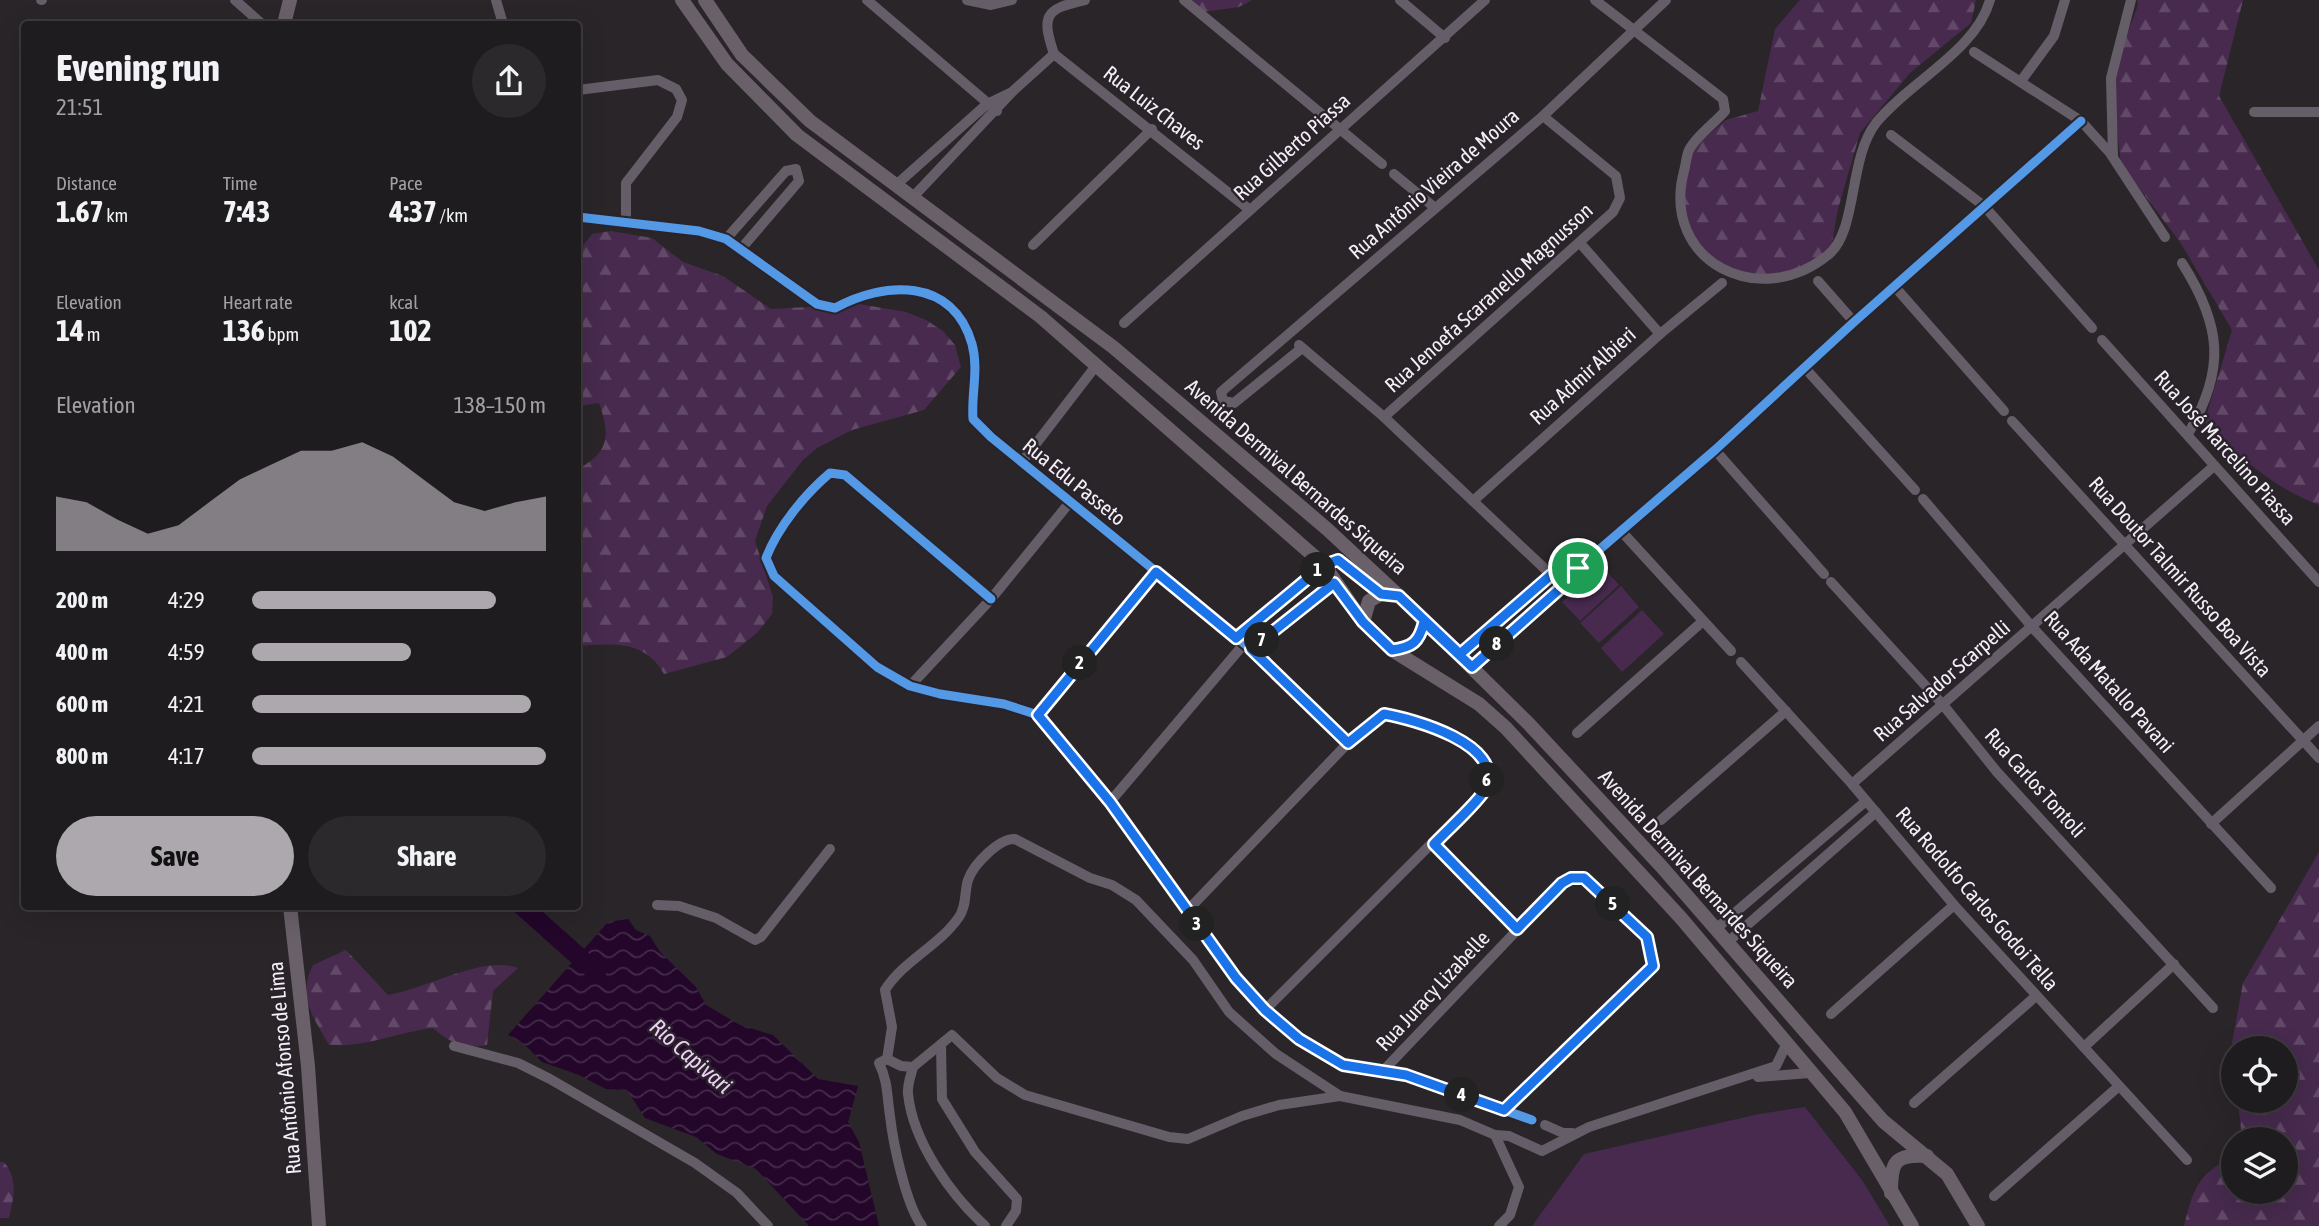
<!DOCTYPE html>
<html lang="en">
<head>
<meta charset="utf-8">
<style>
	body { margin:0; font-family:"Asap Condensed",sans-serif; background:#2c292c; color:#f1f3f6; height:100vh; display:flex; flex-direction:column; font-size:26px; white-space:nowrap }
	* { box-sizing:border-box; margin:0 }
	p { font-size:23px; color:#a1a1a4 }
	.icon { flex:none; width:38px; height:38px; fill:none; stroke:currentColor; stroke-width:2; stroke-linecap:round; stroke-linejoin:round }
	.map { position:relative; flex:1; overflow:hidden }
	.side { position:absolute; left:21px; top:21px; width:560px; height:889px; display:flex; flex-direction:column; background:#1f1c1f; border-radius:7px; box-shadow:0 7px 28px #0002,0 0 0 2px #3c3a3d }
	.side>* { flex:none }
	.controls { position:absolute; left:2221px; top:1036px; display:grid; gap:14px }
	.controls a { display:grid; place-items:center; width:77px; height:77px; border-radius:50%; background:#1f1c1f; box-shadow:0 7px 28px #0002,0 0 0 2px #3c3a3d; font-size:35px }
	.pin { position:absolute; display:grid; place-items:center; width:60px; height:60px; color:#fff; margin:-30px; border:4px solid #fff; border-radius:50%; box-shadow:0 2px 7px #0007 }
	.km { position:absolute; width:35px; height:35px; margin:-18px; border-radius:50%; background:#222; color:#fff; font-size:19px; line-height:35px; text-align:center }
	.round { display:grid; place-items:center; flex:none; width:74px; height:74px; border-radius:37px; background:#2c292c }
	.head { display:flex; align-items:center; justify-content:space-between; height:119px; padding:0 35px }
	h1 { font-size:38px; font-weight:700; line-height:52px }
	.metrics { display:grid; grid-template-columns:repeat(3,1fr); gap:10px; height:119px; padding:7px 35px }
	.metrics div { display:grid; align-content:center }
	.metrics b { font-size:30px; font-weight:700 }
	.metrics small { font-size:19px; font-weight:400 }
	.metrics p { font-size:19px }
	.chart { height:196px; padding:14px 35px }
	.chart p { display:flex; justify-content:space-between }
	.chart svg { width:100%; height:126px; margin-top:7px; fill:#aca8ae; opacity:.7 }
	.action { display:flex; gap:14px; margin-top:auto; padding:14px 35px }
	.action a { flex:1; height:80px; border-radius:42px; background:#aca8ae; color:#111; font-size:28px; font-weight:700; line-height:80px; text-align:center }
	.action a+a { background:#2c292c; color:#f1f3f6 }
	ul { padding:0 35px; list-style:none; font-size:23px }
	li { display:grid; grid-template-columns:112px 84px 1fr; align-items:center; height:52px }
	li i { height:18px; border-radius:9px; background:#aca8ae }
	.map>svg:first-child { display:block }
	.green { fill:#472a4e }
	.forest { fill:url(#forest-firs) }
	.water { fill:url(#water-waves) }
	.lines { fill:none; stroke-linecap:round; stroke-linejoin:round }
	.river { stroke:#23062a; stroke-width:19 }
	.minor { stroke:#655d67; stroke-width:10 }
	.secondary { stroke:#69606a; stroke-width:14 }
	.cycleway-casing { stroke:#2a232b; stroke-width:13 }
	.cycleway { stroke:#5399e6; stroke-width:9 }
	.route-casing { stroke:#fff; stroke-width:14 }
	.route { stroke:#1a73e8; stroke-width:9 }
	.labels { text-anchor:middle; stroke-width:5; stroke-linejoin:round; paint-order:stroke }
	.street-label { font-size:21px; fill:#f3eff5; stroke:#2a232b }
	.water-label { font-size:23px; font-style:italic; fill:#efcef8; stroke:#2a232b }
</style>
</head>
<body>
<div class="map">
<svg width="2319" height="1226" viewBox="0 0 2319 1226">
	<defs>
		<pattern id="forest-firs" width="22" height="20" patternUnits="userSpaceOnUse" patternTransform="scale(1.75)"><rect width="22" height="20" fill="#472a4e"/><path d="M5 1l3.5 6h-7zM16 11l3.5 6h-7z" fill="#624968"/></pattern>
		<pattern id="water-waves" width="16" height="10" patternUnits="userSpaceOnUse" patternTransform="scale(1.75)"><rect width="16" height="10" fill="#23062a"/><path d="M0 5q4-4 8 0t8 0" fill="none" stroke="#432b4a"/></pattern>
	</defs>
	<rect width="100%" height="100%" fill="#292529"/>
	<g class="green">
		<polygon points="1602,566 1619,585 1580,621 1562,602"/>
		<polygon points="1621,586 1639,607 1599,643 1580,623"/>
		<polygon points="1642,610 1664,634 1622,672 1601,648"/>
		<polygon points="1805,1107 1862,1180 1890,1226 1532,1226 1584,1154 1759,1114"/>
	</g>
	<g class="forest">
		<polygon points="1193,0 1252,0 1239,7 1203,12"/>
		<polygon points="1800,0 1976,0 1971,23 1910,73 1860,133 1838,209 1830,254 1806,270 1738,277 1700,255 1679,191 1690,150 1726,120 1758,111 1775,29"/>
		<path d="M 2137,0 L 2243,0 L 2219,96 L 2319,270 L 2319,505 C 2272,487 2240,457 2204,423 L 2232,330 L 2180,242 L 2121,164 L 2111,78 L 2138,5 Z"/>
		<path d="M 611,231 L 652,238 L 683,262 L 723,276 L 771,309 L 859,304 L 906,312 L 926,320 L 943,331 L 955,345 L 961,367 L 924,410 L 852,430 L 817,448 L 803,460 L 767,506 L 755,541 L 773,597 L 772,614 L 757,633 L 727,657 L 664,674 C 644,639 612,644 578,646 L 578,469 C 610,452 610,435 599,403 L 578,406 L 578,368 L 583,363 L 578,347 L 578,252 L 592,234 Z"/>
		<path d="M 2319,852 L 2319,1226 L 2184,1226 C 2193,1190 2197,1174 2233,1157 L 2233,1192 L 2286,1192 L 2286,1139 L 2242,1139 L 2238,1101 L 2286,1101 L 2286,1048 L 2233,1048 L 2233,1055 L 2232,1043 L 2243,983 Z"/>
		<path d="M 346,950 L 388,995 C 426,989 483,955 518,968 L 493,991 L 487,1045 C 464,1049 451,1044 433,1028 C 398,1032 365,1048 329,1045 C 313,1017 297,996 313,965 Z"/>
		<path d="M 0,1162 L 4,1162 C 18,1179 14,1197 9,1218 L 0,1218 Z"/>
	</g>
	<polygon class="water" points="628,919 636,930 650,936 660,952 696,987 706,1005 740,1025 773,1035 818,1079 858,1086 848,1122 859,1142 879,1226 809,1226 756,1169 717,1154 696,1137 645,1118 627,1090 606,1089 579,1075 542,1062 526,1046 508,1035 608,922"/>
	<g class="lines">
		<polyline class="river" points="522,906 597,973"/>
		<g class="minor">
			<polyline points="41,0 42,0"/>
			<polyline points="235,0 262,24"/>
			<polyline points="496,0 503,24"/>
			<polyline points="867,0 997,111"/>
			<polyline points="967,0 991,5 1012,0"/>
			<path d="M 1085,0 C 1045,9 1041,15 1054,54 L 1250,210"/>
			<polyline points="1184,0 1382,164"/>
			<polyline points="1400,0 1445,38"/>
			<path d="M 1595,0 L 1723,99 L 1725,111 C 1715,123 1696,136 1689,150 C 1686,156 1686,165 1684,171 C 1660,262 1760,311 1828,255 C 1858,231 1848,159 1876,123 C 1909,82 1976,51 1990,0"/>
			<polyline points="1974,52 2081,121 2110,153 2165,237"/>
			<polyline points="2021,81 2054,36 2065,0"/>
			<polyline points="578,90 658,80 676,89 682,100 677,117 626,183 626,221"/>
			<polyline points="2254,112 2319,112"/>
			<polyline points="1891,135 1984,206 2092,328"/>
			<polyline points="2113,157 2111,78 2131,0"/>
			<polyline points="1394,174 1434,207"/>
			<polyline points="896,185 987,104 1010,93"/>
			<polyline points="913,197 1012,92 1054,54"/>
			<path d="M 578,217 L 699,231 L 726,239 L 817,304 L 835,308 C 884,281 953,277 972,344 C 979,370 971,394 973,419 L 991,437 L 1251,649 L 1348,743"/>
			<polyline points="726,239 786,171 796,169 799,181 740,250"/>
			<polyline points="1580,243 1660,334"/>
			<polyline points="1033,245 1152,129"/>
			<path d="M 2182,263 C 2222,326 2226,369 2188,434"/>
			<polyline points="1818,281 1854,322"/>
			<polyline points="1895,287 2004,411"/>
			<polyline points="1124,323 1485,0"/>
			<polyline points="2102,340 2319,582"/>
			<polyline points="1299,345 1384,417 1563,586"/>
			<polyline points="1302,348 1234,403 1223,401 1221,392 1543,116 1666,0"/>
			<polyline points="1804,367 1915,490"/>
			<polyline points="1384,417 1613,212 1620,198 1616,176 1543,116"/>
			<polyline points="2012,421 2319,758"/>
			<polyline points="1715,450 1824,574"/>
			<polyline points="1022,462 1095,367"/>
			<polyline points="1923,499 2033,628 2271,888"/>
			<polyline points="1473,501 1660,334 1722,283"/>
			<polyline points="1622,532 1731,651"/>
			<polyline points="1831,582 1944,706 1997,772 2213,1008"/>
			<path d="M 991,599 L 845,475 L 830,473 C 805,494 778,527 766,558 L 774,576 L 877,667 L 910,686 L 940,694 L 1004,704 L 1038,715 L 1110,802 L 1236,978 L 1265,1010 L 1299,1039 L 1343,1065 L 1406,1075 L 1532,1120"/>
			<polyline points="1235,638 1324,565"/>
			<polyline points="1251,649 1334,583"/>
			<polyline points="1460,654 1551,575 1578,568"/>
			<polyline points="1741,662 1852,784 1954,905 2187,1160"/>
			<polyline points="1472,667 1563,586 1578,568 1715,450 1854,322 2081,121"/>
			<polyline points="910,686 991,599 1070,502"/>
			<polyline points="1038,715 1156,572"/>
			<polyline points="1577,733 1703,621"/>
			<polyline points="1852,784 2214,466"/>
			<polyline points="1110,802 1244,644"/>
			<polyline points="1661,820 1786,711"/>
			<polyline points="2211,824 2319,726"/>
			<polyline points="1434,844 1517,929"/>
			<polyline points="657,905 679,906 716,918 755,940 761,937 830,849"/>
			<path d="M 1187,911 L 1348,743 L 1384,714 C 1412,719 1458,731 1479,753 C 1488,763 1487,777 1486,789 L 1265,1010"/>
			<polyline points="1717,928 1866,801"/>
			<polyline points="1729,941 1876,812"/>
			<polyline points="1831,1014 1954,905"/>
			<polyline points="941,1045 942,1099 975,1152 1017,1199 1016,1211 1006,1226"/>
			<polyline points="454,1046 518,1063 550,1079 695,1163 737,1193 768,1226"/>
			<polyline points="2084,1047 2174,964"/>
			<polyline points="887,1059 901,1066 913,1067 952,1035 997,1078 1025,1095 1169,1137 1188,1139 1242,1116 1279,1105 1340,1096 1460,1120 1495,1135 1519,1187 1510,1215 1499,1226"/>
			<path d="M 913,1067 C 911,1075 907,1085 908,1094 C 913,1142 951,1195 985,1226"/>
			<polyline points="1382,1072 1562,883 1571,878 1584,878 1647,937 1653,966 1504,1110"/>
			<polyline points="1758,1077 1810,1073"/>
			<polyline points="1914,1103 2036,996"/>
			<polyline points="1545,1125 1563,1133 1572,1133"/>
			<polyline points="1495,1135 1509,1136 1542,1151 1589,1127 1776,1066 1787,1043"/>
			<polyline points="1994,1196 2119,1086"/>
			<path d="M 922,1226 C 906,1205 893,1143 890,1116 C 887,1097 888,1081 879,1063 L 887,1059 L 892,1027 L 885,990 C 904,960 939,946 959,917 C 967,905 964,893 968,880 C 973,865 999,838 1015,839 L 1090,878 L 1112,885 L 1136,900 L 1193,960 L 1229,1012 L 1276,1054 L 1340,1096"/>
		</g>
		<g class="secondary">
			<polyline points="682,0 727,64 797,135 1041,317 1324,565 1363,622 1392,650 1479,704 1506,728 1681,918 1845,1112 1912,1226"/>
			<polyline points="705,0 742,55 810,121 1113,347 1327,529 1399,596 1529,724 1661,866 1883,1121 1947,1174 1978,1226"/>
			<polyline points="284,24 290,0"/>
			<polyline points="1324,565 1338,560 1381,594"/>
			<polyline points="1363,622 1369,601 1381,594 1387,594"/>
			<path d="M 1392,650 C 1412,647 1419,642 1424,622"/>
			<polyline points="290,906 308,1066 319,1226"/>
			<path d="M 1891,1193 C 1891,1162 1894,1154 1927,1156"/>
		</g>
		<defs>
			<g id="cycleway">
				<path d="M 578,217 L 699,231 L 726,239 L 817,304 L 835,308 C 884,281 953,277 972,344 C 979,370 971,394 973,419 L 991,437 L 1251,649 L 1348,743"/>
				<path d="M 991,599 L 845,475 L 830,473 C 805,494 778,527 766,558 L 774,576 L 877,667 L 910,686 L 940,694 L 1004,704 L 1038,715 L 1110,802 L 1236,978 L 1265,1010 L 1299,1039 L 1343,1065 L 1406,1075 L 1532,1120"/>
				<polyline points="1472,667 1563,586 1578,568 1715,450 1854,322 2081,121"/>
			</g>
		</defs>
		<use href="#cycleway" class="cycleway-casing"/>
		<use href="#cycleway" class="cycleway"/>
	</g>
	<g class="lines">
		<defs>
			<path id="route" d="M 1578,568 L 1551,575 L 1460,654 L 1399,596 L 1381,594 L 1338,560 L 1324,565 L 1236,638 L 1156,572 L 1038,715 L 1110,802 L 1236,978 L 1265,1010 L 1299,1039 L 1343,1065 L 1406,1075 L 1504,1110 L 1653,966 L 1647,937 L 1584,878 L 1571,878 L 1562,883 L 1517,929 L 1434,844 C 1445,832 1480,801 1486,788 C 1505,744 1413,719 1384,714 L 1348,743 L 1251,649 L 1334,583 L 1363,622 L 1392,650 C 1413,647 1419,642 1424,622 L 1472,667 L 1563,586 L 1578,568"/>
		</defs>
		<use href="#route" class="route-casing"/>
		<use href="#route" class="route"/>
	</g>
	<g class="labels">
		<g class="street-label">
			<text transform="translate(1154 108) rotate(38)" y="7">Rua Luiz Chaves</text>
			<text transform="translate(1292 147) rotate(-42)" y="7">Rua Gilberto Piassa</text>
			<text transform="translate(1434 184) rotate(-41)" y="7">Rua Antônio Vieira de Moura</text>
			<text transform="translate(1489 298) rotate(-42)" y="7">Rua Jenoefa Scaranello Magnusson</text>
			<text transform="translate(1583 376) rotate(-42)" y="7">Rua Admir Albieri</text>
			<text transform="translate(2225 448) rotate(48)" y="7">Rua José Marcelino Piassa</text>
			<text transform="translate(1296 477) rotate(41)" y="7">Avenida Dermival Bernardes Siqueira</text>
			<text transform="translate(1074 482) rotate(39)" y="7">Rua Edu Passeto</text>
			<text transform="translate(2180 577) rotate(48)" y="7">Rua Doutor Talmir Russo Boa Vista</text>
			<text transform="translate(1942 681) rotate(-41)" y="7">Rua Salvador Scarpelli</text>
			<text transform="translate(2109 682) rotate(48)" y="7">Rua Ada Matallo Pavani</text>
			<text transform="translate(2035 783) rotate(48)" y="7">Rua Carlos Tontoli</text>
			<text transform="translate(1698 879) rotate(48)" y="7">Avenida Dermival Bernardes Siqueira</text>
			<text transform="translate(1977 899) rotate(49)" y="7">Rua Rodolfo Carlos Godoi Tella</text>
			<text transform="translate(1433 991) rotate(-47)" y="7">Rua Juracy Lizabelle</text>
			<text transform="translate(285 1068) rotate(-95)" y="7">Rua Antônio Afonso de Lima</text>
		</g>
		<g class="water-label">
			<text transform="translate(691 1056) rotate(41)" y="8">Rio Capivari</text>
		</g>
	</g>
</svg>
<div class="controls">
<a><svg class="icon" aria-label="locate" viewBox="0 0 24 24"><circle cx="12" cy="12" r="6"/><path d="M12 2v4M12 18v4M2 12h4M18 12h4"/></svg></a>
<a><svg class="icon" aria-label="layers" viewBox="0 0 24 24"><path d="M12 4l9 5-9 5-9-5zM3 14l9 5 9-5"/></svg></a>
</div>
<div class="pin" style="left:1578px;top:568px;background:#1e9e55"><svg class="icon" aria-label="arrive" viewBox="0 0 24 24"><path d="M6 21V4h12l-3 4 3 4H6"/></svg></div>
<b class="km" style="left:1318px;top:570px">1</b>
<b class="km" style="left:1080px;top:663px">2</b>
<b class="km" style="left:1197px;top:924px">3</b>
<b class="km" style="left:1462px;top:1095px">4</b>
<b class="km" style="left:1613px;top:904px">5</b>
<b class="km" style="left:1487px;top:780px">6</b>
<b class="km" style="left:1262px;top:640px">7</b>
<b class="km" style="left:1497px;top:644px">8</b>
<section class="side">
<div class="head"><div><h1>Evening run</h1><p>21:51</p></div><a class="round"><svg class="icon" aria-label="share" viewBox="0 0 24 24"><path d="M12 15V3M7 8l5-5 5 5M5 13v7h14v-7"/></svg></a></div>
<div class="metrics">
<div><p>Distance</p><b>1.67<small> km</small></b></div>
<div><p>Time</p><b>7:43</b></div>
<div><p>Pace</p><b>4:37<small> /km</small></b></div>
</div>
<div class="metrics">
<div><p>Elevation</p><b>14<small> m</small></b></div>
<div><p>Heart rate</p><b>136<small> bpm</small></b></div>
<div><p>kcal</p><b>102</b></div>
</div>
<div class="chart"><p><span>Elevation</span>138–150 m</p>
<svg viewBox="0 0 160 44" preserveAspectRatio="none"><path d="M0 44V25L10 27L20 33L30 38L40 35L50 27L60 19L70 14L80 9L90 9L100 6L110 11L120 19L130 27L140 30L150 27L160 25V44z"/></svg>
</div>
<ul>
<li><b>200 m</b>4:29<i style="width:83%"></i></li>
<li><b>400 m</b>4:59<i style="width:54%"></i></li>
<li><b>600 m</b>4:21<i style="width:95%"></i></li>
<li><b>800 m</b>4:17<i style="width:100%"></i></li>
</ul>
<div class="action"><a>Save</a><a>Share</a></div>
</section>
</div>
</body>
</html>
